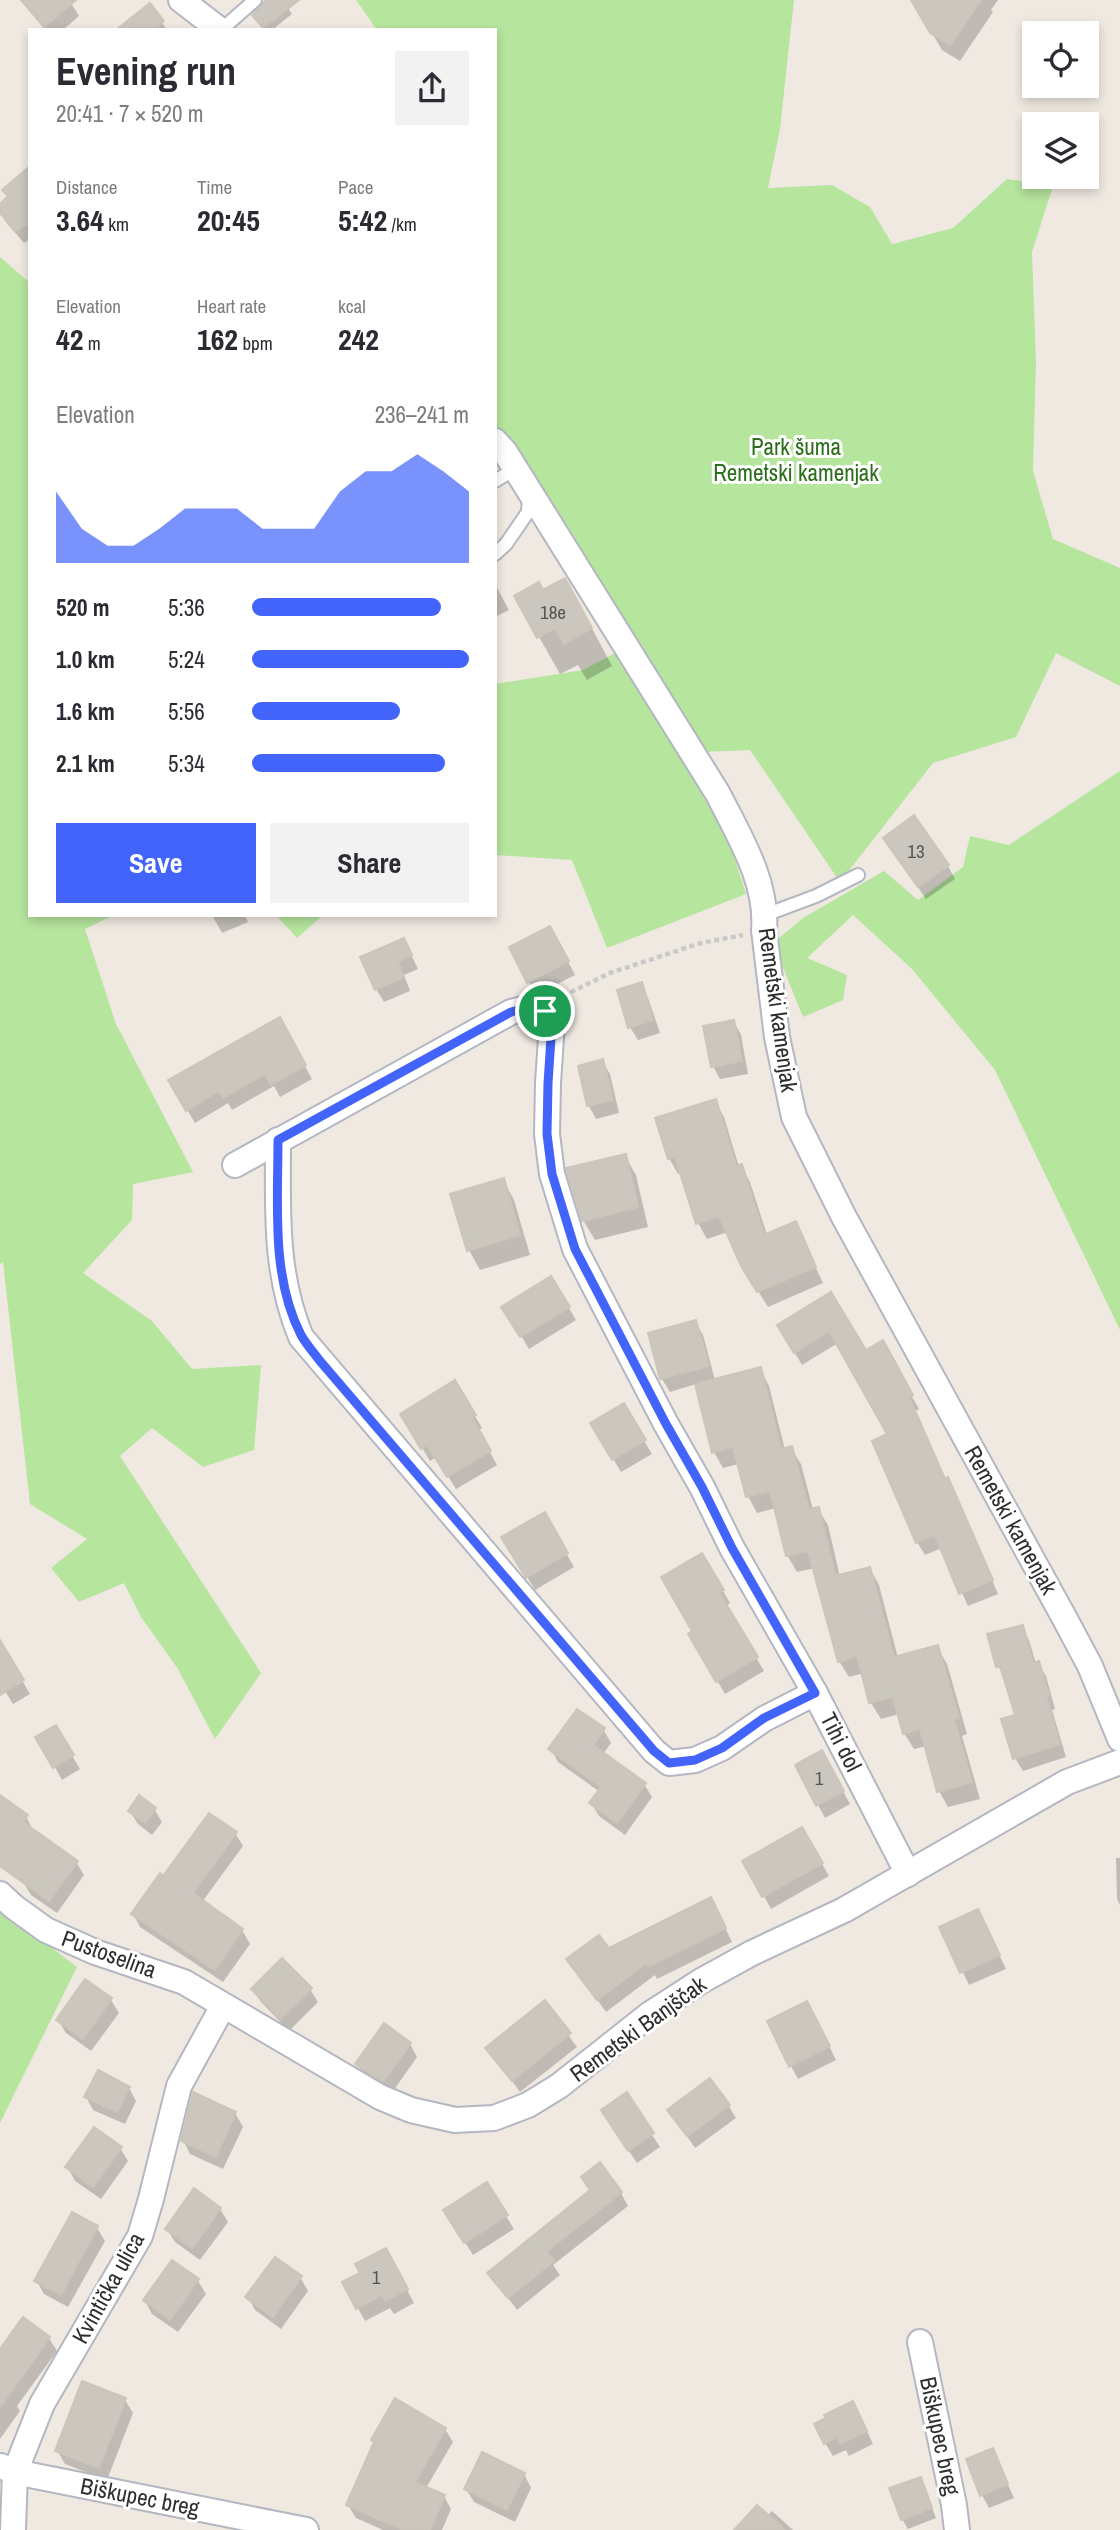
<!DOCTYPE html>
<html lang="en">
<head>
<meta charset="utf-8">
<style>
	body { margin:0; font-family:"Archivo Narrow",sans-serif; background:#f2f2f3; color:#2b2b33; height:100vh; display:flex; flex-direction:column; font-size:26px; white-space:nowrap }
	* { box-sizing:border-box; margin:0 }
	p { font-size:23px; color:#7c7c81 }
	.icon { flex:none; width:38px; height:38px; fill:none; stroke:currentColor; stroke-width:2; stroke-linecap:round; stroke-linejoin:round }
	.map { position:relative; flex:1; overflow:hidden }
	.panel { position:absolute; left:28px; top:28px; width:469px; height:889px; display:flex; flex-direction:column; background:#fff; border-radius:0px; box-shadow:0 4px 10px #0003 }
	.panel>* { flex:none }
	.buttons { position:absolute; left:1022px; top:21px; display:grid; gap:14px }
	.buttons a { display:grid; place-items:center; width:77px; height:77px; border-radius:0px; background:#fff; box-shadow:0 4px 10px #0003; font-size:35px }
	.pin { position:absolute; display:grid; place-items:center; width:60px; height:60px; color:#fff; margin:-30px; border:4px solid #fff; border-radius:50%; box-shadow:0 2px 7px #0007 }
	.round { display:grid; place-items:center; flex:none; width:74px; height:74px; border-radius:0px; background:#f2f2f3 }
	.overview { display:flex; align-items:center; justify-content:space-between; height:119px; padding:0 28px }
	h1 { font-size:38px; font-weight:700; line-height:52px }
	.metrics { display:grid; grid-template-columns:repeat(3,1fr); gap:10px; height:119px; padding:7px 28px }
	.metrics div { display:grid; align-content:center }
	.metrics b { font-size:30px; font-weight:700 }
	.metrics small { font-size:19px; font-weight:400 }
	.metrics p { font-size:19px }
	.chart { height:196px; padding:14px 28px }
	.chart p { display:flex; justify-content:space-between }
	.chart svg { width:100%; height:126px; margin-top:7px; fill:#4264fb; opacity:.7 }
	.button { display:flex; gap:14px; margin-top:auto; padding:14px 28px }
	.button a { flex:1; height:80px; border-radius:0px; background:#4264fb; color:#fff; font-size:28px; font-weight:700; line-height:80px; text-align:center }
	.button a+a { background:#f2f2f3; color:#2b2b33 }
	ul { padding:0 28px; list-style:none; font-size:23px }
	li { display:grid; grid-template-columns:112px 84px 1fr; align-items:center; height:52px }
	li i { height:18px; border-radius:9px; background:#4264fb }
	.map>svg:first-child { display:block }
	.green { fill:#b6e59e }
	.shadow { fill:#0003 }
	.building { fill:#cbc7bf; stroke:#cbc5ba; stroke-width:2 }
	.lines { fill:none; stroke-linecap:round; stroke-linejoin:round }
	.lane-casing { stroke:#b4b7c1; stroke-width:16 }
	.street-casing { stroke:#b4b7c1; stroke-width:28 }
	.path { stroke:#c9c9c9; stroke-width:4.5; stroke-dasharray:5 3.5; stroke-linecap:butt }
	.lane { stroke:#fff; stroke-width:12 }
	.street { stroke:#fff; stroke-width:24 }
	.route-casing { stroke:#fff; stroke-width:14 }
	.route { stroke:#4264fb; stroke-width:9 }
	.labels { text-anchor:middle; stroke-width:6; stroke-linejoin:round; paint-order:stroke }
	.number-label { font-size:19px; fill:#555452 }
	.park-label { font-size:23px; fill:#2c6e1b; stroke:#fff }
	.street-label { font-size:23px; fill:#2e2e2e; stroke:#fff }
</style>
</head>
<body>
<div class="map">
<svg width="1120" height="2530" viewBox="0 0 1120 2530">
	<rect width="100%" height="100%" fill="#efe9e1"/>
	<g class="green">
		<polygon points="356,0 794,0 780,129 768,188 832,185 870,207 892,244 953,228 1007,179 1053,186 1032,252 1036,360 1033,471 1053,539 1120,568 1120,686 1056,653 1016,737 933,763 840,882 750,750 679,753 730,844 746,894 607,948 572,860 495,855 495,684 583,670 634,643 495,431 495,30 377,30"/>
		<polygon points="0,257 30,283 30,915 114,915 85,929 116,1024 193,1172 133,1184 132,1220 83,1273 152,1321 192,1369 261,1365 254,1450 203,1467 152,1428 120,1456 261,1673 215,1739 178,1669 141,1617 124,1583 79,1602 51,1568 87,1539 30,1504 3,1262 0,1264"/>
		<polygon points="1120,771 1120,1330 995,1070 912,969 853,915 807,958 847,975 843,1000 803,1017 773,943 803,918 884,871 918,900 963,867 970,836 1009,845"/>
		<polygon points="276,915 323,915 297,938"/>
		<polygon points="0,1908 77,1967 0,2123"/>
	</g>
	<g class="shadow">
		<polygon points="22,0 69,0 79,16 63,30 45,30"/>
		<polygon points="270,0 283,0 292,14 272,30 264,30 257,21"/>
		<polygon points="922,0 998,0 991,10 993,12 960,61 942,50 917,7"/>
		<polygon points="150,5 167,30 119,30"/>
		<polygon points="30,169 30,239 24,243 5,221 0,212 0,206 9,198 4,190"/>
		<polygon points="495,584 509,610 495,617"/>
		<polygon points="542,592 586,617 612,666 587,680 578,665 560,674 516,596"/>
		<polygon points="893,851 948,866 955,879 926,899"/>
		<polygon points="212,915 245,915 248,922 222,933"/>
		<polygon points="404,940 418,969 404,975 410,991 384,1002 376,989"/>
		<polygon points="557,941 575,975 536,995 511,947"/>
		<polygon points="641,985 648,998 660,1033 638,1040 630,1027"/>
		<polygon points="279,1019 312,1079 280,1097 274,1086 232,1110 228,1103 195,1123 170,1081"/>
		<polygon points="734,1022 741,1035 748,1074 720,1079 713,1066"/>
		<polygon points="602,1061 610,1074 619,1113 596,1119 589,1106 580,1067"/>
		<polygon points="715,1101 724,1117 739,1167 741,1166 750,1182 767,1235 795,1223 823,1283 768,1307 742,1265 728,1232 707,1239 698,1223 682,1173 678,1174 669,1158"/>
		<polygon points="625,1156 636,1175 648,1227 595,1240 583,1220"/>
		<polygon points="503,1180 514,1200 530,1255 480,1270 469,1250"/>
		<polygon points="551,1278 576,1320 529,1349 504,1307"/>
		<polygon points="830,1295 865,1352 882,1343 919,1409 915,1411 946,1480 947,1480 955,1493 998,1594 968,1606 942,1548 925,1555 917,1542 890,1435 838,1343 802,1365 779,1326"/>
		<polygon points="695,1322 703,1335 715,1380 760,1369 769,1386 785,1450 791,1448 801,1464 813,1510 818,1509 828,1525 840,1577 870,1569 879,1585 898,1658 937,1647 947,1664 967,1734 962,1736 980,1799 948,1807 939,1791 927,1746 914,1749 904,1733 899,1714 881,1719 871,1703 864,1673 849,1677 839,1661 815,1568 797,1572 787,1555 776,1508 757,1513 748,1496 739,1464 723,1468 714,1452 696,1384 670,1392 662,1379 650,1335"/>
		<polygon points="455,1383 482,1428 478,1431 497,1465 456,1489 436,1457 430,1461 410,1428"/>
		<polygon points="623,1406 652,1454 621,1472 592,1424"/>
		<polygon points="544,1514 574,1567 535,1590 503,1537"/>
		<polygon points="702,1555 730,1603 726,1606 764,1671 725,1694 690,1635 695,1632"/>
		<polygon points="1022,1627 1029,1640 1036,1664 1038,1663 1046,1676 1055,1709 1052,1710 1066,1757 1023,1771 1015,1758 1017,1716 1006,1679 998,1666"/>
		<polygon points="6,1653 30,1694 13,1704 0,1683 0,1659"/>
		<polygon points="55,1727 80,1769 62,1780 38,1737"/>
		<polygon points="603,1729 611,1743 603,1754 644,1784 652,1797 625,1835 599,1816 591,1803 600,1792 558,1762 551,1749"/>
		<polygon points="822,1753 850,1804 825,1818 797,1766"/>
		<polygon points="0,1799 26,1816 33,1831 76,1862 84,1875 57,1913 31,1895 23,1882 0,1863"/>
		<polygon points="154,1809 162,1822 152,1835 138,1824 130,1811"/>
		<polygon points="802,1829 829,1876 771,1909 745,1861"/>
		<polygon points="235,1833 243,1846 202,1902 242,1930 250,1944 223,1982 140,1927 133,1914 164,1878"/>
		<polygon points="1116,1858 1120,1858 1120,1905 1117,1899"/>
		<polygon points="978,1911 1006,1969 969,1985 941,1927"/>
		<polygon points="718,1913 732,1942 657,1979 655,1975 606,2012 568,1959 608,1950"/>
		<polygon points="85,1981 111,2000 119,2013 91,2051 66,2033 58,2020"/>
		<polygon points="253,1989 310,1989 318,2002 289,2031 261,2002"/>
		<polygon points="545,2003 577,2047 520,2092 488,2048"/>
		<polygon points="814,2016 836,2060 798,2079 791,2066"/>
		<polygon points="410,2044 417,2057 391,2094 365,2077 357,2064"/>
		<polygon points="129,2088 136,2101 125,2124 93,2110 86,2097"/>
		<polygon points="626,2095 660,2147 637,2163 610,2123"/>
		<polygon points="728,2105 736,2118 695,2148 669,2110"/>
		<polygon points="235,2113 243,2127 223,2169 190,2154 183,2140"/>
		<polygon points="120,2148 128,2161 101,2199 75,2181 68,2168"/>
		<polygon points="583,2178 621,2193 628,2206 553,2265 560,2275 517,2310 490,2273 591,2191"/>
		<polygon points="220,2209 228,2222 200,2260 175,2242 167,2229"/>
		<polygon points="506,2216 514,2229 473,2255 453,2223"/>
		<polygon points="97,2228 105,2241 68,2307 44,2294 37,2281"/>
		<polygon points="172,2262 198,2281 206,2294 178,2332 152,2314 145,2301"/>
		<polygon points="393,2263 414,2303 394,2314 390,2308 365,2321 344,2283"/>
		<polygon points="300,2277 308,2291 281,2329 255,2310 248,2297"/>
		<polygon points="49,2338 57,2351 17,2406 20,2411 0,2439 0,2352"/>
		<polygon points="125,2400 133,2413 107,2480 65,2464 57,2450"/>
		<polygon points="860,2416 873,2444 849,2456 846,2450 833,2456 825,2443"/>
		<polygon points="445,2429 453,2442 426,2488 444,2496 451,2509 442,2530 383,2530 356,2518 348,2505"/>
		<polygon points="992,2450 1014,2498 989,2508 982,2495"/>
		<polygon points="524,2474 531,2488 515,2522 474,2502 466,2489"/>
		<polygon points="921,2479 936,2518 908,2529 902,2519"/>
		<polygon points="772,2511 793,2530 736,2530 767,2516"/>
	</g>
	<g class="building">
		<polygon points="21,0 76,0 44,27"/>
		<polygon points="266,0 299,0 263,28 252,15"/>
		<polygon points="911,0 981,0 950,45 930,33"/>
		<polygon points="150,3 164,21 154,30 116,30"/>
		<polygon points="30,166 30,222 16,231 0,213 0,204 8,196 2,190"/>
		<polygon points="565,578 592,628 564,644 555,628 537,638 514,596 539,582 543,590"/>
		<polygon points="914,815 949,865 918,887 883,838"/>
		<polygon points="550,926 569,961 527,983 509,947"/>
		<polygon points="404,938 412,955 398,962 404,977 375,990 360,957"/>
		<polygon points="642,982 653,1020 628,1028 617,990"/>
		<polygon points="280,1017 306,1065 271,1085 265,1074 223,1098 219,1091 186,1111 168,1080"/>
		<polygon points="734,1020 742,1061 711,1067 703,1026"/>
		<polygon points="603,1059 613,1100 587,1106 578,1066"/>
		<polygon points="716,1099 736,1166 742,1164 764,1235 796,1221 816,1267 757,1292 741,1266 719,1216 696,1224 675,1157 668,1159 655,1118"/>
		<polygon points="626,1154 638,1207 582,1221 566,1168"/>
		<polygon points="504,1178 520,1235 467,1251 450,1194"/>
		<polygon points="551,1276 570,1307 520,1337 501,1307"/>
		<polygon points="831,1292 866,1350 883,1340 913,1395 909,1397 945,1479 948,1477 993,1580 959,1594 935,1535 916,1543 872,1441 887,1434 829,1331 794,1353 777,1325"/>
		<polygon points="696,1320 709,1366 660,1379 648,1333"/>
		<polygon points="761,1367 781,1449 792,1446 809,1509 819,1507 835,1576 870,1567 894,1657 938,1645 959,1718 954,1719 972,1782 937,1792 920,1729 903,1734 893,1697 869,1703 857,1656 838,1662 808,1551 786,1556 770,1491 746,1497 733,1447 712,1453 695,1384"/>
		<polygon points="455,1380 476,1415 472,1417 491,1451 447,1477 427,1445 421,1449 400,1414"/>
		<polygon points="624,1403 646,1440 612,1460 590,1423"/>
		<polygon points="545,1512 568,1553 526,1578 501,1537"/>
		<polygon points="702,1553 724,1590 719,1592 758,1657 716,1682 688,1634 692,1631 661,1577"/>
		<polygon points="1023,1625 1033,1663 1039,1661 1049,1695 1046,1696 1060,1744 1013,1759 1001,1719 1015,1715 1000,1666 996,1667 987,1634"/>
		<polygon points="0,1640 24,1680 0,1695"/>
		<polygon points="577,1709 605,1728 593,1745 646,1783 617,1823 589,1803 601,1787 548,1749"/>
		<polygon points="56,1725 74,1755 53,1768 35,1737"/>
		<polygon points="822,1750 844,1791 816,1806 795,1765"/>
		<polygon points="0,1795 28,1815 23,1822 78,1861 49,1901 0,1866"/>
		<polygon points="139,1795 156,1808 145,1823 128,1811"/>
		<polygon points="209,1813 237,1832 193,1893 243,1929 215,1970 131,1914 160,1873 163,1876"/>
		<polygon points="802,1827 823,1863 762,1897 742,1861"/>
		<polygon points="711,1897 726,1928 648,1967 646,1963 597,2000 566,1959 599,1935 609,1948"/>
		<polygon points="978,1909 1000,1955 960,1973 939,1927"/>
		<polygon points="282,1958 312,1988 280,2019 251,1989"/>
		<polygon points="85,1979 112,1998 83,2039 56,2020"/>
		<polygon points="545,2000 571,2033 512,2081 485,2048"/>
		<polygon points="807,2001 830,2046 789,2067 767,2021"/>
		<polygon points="384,2023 411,2043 383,2082 355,2064"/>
		<polygon points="98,2070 130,2087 117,2112 84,2097"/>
		<polygon points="710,2078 730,2105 687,2136 667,2110"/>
		<polygon points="193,2092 236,2112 216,2157 181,2141"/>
		<polygon points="627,2092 654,2133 628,2151 601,2110"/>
		<polygon points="94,2127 122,2147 93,2187 65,2167"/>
		<polygon points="600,2162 622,2192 546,2252 554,2261 508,2298 487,2273 590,2190 581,2177"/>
		<polygon points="487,2182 508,2215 464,2243 443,2210"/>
		<polygon points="194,2188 221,2208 192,2248 165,2229"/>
		<polygon points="72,2212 98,2226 61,2295 34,2281"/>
		<polygon points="386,2248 408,2289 385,2301 382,2295 356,2309 342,2282 360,2273 355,2264"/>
		<polygon points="275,2257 302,2276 273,2317 245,2297"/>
		<polygon points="172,2260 199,2279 170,2320 143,2300"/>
		<polygon points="23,2317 50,2337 0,2407 0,2349"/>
		<polygon points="82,2381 126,2398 99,2468 55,2451"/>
		<polygon points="395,2398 446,2428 415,2482 445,2495 430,2530 403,2530 346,2505 374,2442 371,2440"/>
		<polygon points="853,2401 867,2431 840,2444 837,2437 824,2444 814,2424 826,2418 824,2415"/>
		<polygon points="993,2448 1008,2484 980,2496 966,2459"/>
		<polygon points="482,2452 525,2473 507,2510 464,2489"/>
		<polygon points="921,2477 932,2508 901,2520 889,2488"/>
		<polygon points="757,2505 785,2530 734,2530"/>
	</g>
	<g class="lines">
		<defs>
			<g id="lane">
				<polyline points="221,30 255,0"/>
				<polyline points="495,481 515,469"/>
				<polyline points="495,554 506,544 528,512 529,496"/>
				<polyline points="765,915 816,896 858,875"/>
			</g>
			<g id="street">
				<polyline points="181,0 220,30"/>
				<path d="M 495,441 L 505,452 L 718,794 C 739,836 768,882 764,930 L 777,1037 L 794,1117 L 844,1217 L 1065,1619 L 1090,1666 L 1120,1739"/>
				<path d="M 278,1140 C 278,1209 274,1272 301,1337 L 654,1751 L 669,1763 L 695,1760 L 722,1748 L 764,1719 L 815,1693"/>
				<polyline points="235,1165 511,1012 533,1006 545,1011 552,1023 548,1083 547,1134 552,1174 575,1249 666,1424 702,1487 732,1548 815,1693 908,1874"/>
				<polyline points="0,1894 14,1907 46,1930 95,1952 184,1982 380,2097 411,2110 455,2120 494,2118 528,2105 559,2086 650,2014 701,1981 752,1953 844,1910 1067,1782 1120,1762"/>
				<polyline points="920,2342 954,2505 957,2530"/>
				<polyline points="1,2466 15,2472 306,2530"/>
				<polyline points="13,2530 15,2472 42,2404 140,2236 151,2199 179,2086 223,2006"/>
			</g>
		</defs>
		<use href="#lane" class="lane-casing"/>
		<use href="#street" class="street-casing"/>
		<polyline class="path" points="563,996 610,973 701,943 743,935"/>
		<use href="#lane" class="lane"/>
		<use href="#street" class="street"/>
	</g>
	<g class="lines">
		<defs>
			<path id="route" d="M 533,1006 L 545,1011 L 552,1023 L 548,1083 L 547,1134 L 552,1174 L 575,1249 L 666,1424 L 702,1487 L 732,1548 L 815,1693 L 764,1718 L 722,1748 L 695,1760 L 669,1763 L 654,1751 L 320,1361 C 314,1353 306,1344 301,1335 C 271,1277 278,1204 278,1140 L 511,1012 Z"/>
		</defs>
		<use href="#route" class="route-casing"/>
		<use href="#route" class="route"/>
	</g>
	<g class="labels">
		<g class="number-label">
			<text x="553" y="619">18e</text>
			<text x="916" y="858">13</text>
			<text x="819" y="1785">1</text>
			<text x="376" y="2284">1</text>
		</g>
		<g class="park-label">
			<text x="796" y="455">Park šuma<tspan x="796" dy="26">Remetski kamenjak</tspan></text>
		</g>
		<g class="street-label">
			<text transform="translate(778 1010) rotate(82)" y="8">Remetski kamenjak</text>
			<text transform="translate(1011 1520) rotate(61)" y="8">Remetski kamenjak</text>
			<text transform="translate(841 1742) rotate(63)" y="8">Tihi dol</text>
			<text transform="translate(109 1954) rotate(20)" y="8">Pustoselina</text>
			<text transform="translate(638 2029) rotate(-36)" y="8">Remetski Banjščak</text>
			<text transform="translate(108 2288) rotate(-61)" y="8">Kvintička ulica</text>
			<text transform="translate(940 2436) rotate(78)" y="8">Biškupec breg</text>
			<text transform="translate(140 2497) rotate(11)" y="8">Biškupec breg</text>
		</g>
	</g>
</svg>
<div class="buttons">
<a><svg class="icon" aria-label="locate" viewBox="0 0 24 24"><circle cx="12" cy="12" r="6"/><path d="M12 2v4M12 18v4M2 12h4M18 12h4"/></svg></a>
<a><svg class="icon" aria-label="layers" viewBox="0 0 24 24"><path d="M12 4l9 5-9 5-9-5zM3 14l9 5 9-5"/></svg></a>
</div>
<div class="pin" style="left:545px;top:1011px;background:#1e9e55"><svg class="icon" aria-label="arrive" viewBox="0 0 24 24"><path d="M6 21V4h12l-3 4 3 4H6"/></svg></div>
<section class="panel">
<div class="overview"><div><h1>Evening run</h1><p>20:41 · 7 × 520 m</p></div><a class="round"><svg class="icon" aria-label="share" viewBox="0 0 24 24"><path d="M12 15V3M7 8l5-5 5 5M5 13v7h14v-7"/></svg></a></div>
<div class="metrics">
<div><p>Distance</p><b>3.64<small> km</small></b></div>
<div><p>Time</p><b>20:45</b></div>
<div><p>Pace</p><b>5:42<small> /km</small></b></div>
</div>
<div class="metrics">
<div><p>Elevation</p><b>42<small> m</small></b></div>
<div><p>Heart rate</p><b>162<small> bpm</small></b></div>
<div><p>kcal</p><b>242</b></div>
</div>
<div class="chart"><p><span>Elevation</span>236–241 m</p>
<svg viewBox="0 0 160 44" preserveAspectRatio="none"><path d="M0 44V19L10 32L20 38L30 38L40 32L50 25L60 25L70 25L80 32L90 32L100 32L110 19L120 12L130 12L140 6L150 12L160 19V44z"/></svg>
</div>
<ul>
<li><b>520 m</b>5:36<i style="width:87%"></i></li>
<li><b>1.0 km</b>5:24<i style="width:100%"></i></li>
<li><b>1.6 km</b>5:56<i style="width:68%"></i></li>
<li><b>2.1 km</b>5:34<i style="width:89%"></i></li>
</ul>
<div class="button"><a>Save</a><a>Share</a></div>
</section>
</div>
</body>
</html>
